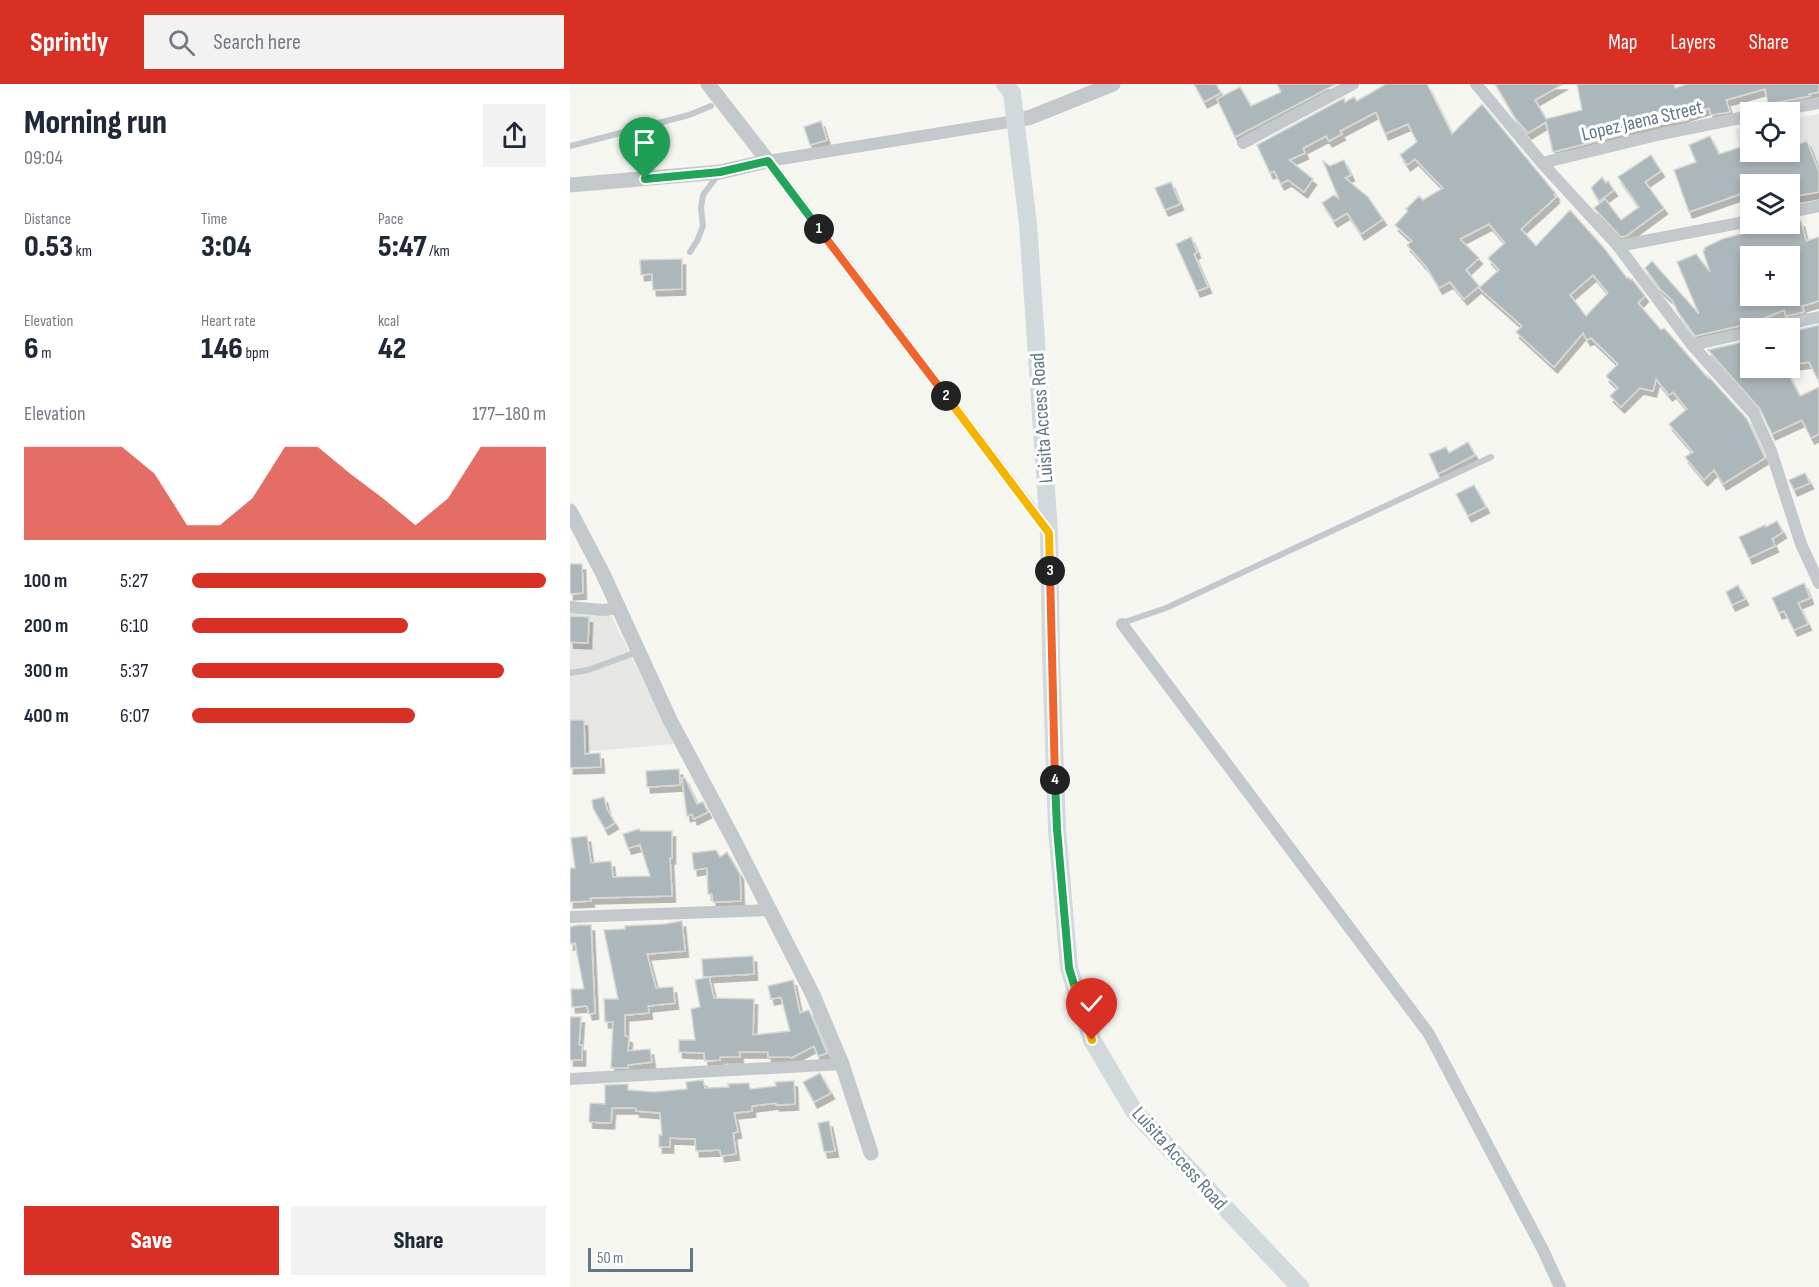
<!DOCTYPE html>
<html lang="en">
<head>
<meta charset="utf-8">
<style>
	body { margin:0; font-family:"Sofia Sans Condensed",sans-serif; background:#f2f2f3; color:#1f2937; height:100vh; display:flex; flex-direction:column; font-size:22px; white-space:nowrap }
	* { box-sizing:border-box; margin:0 }
	p { font-size:20px; color:#747a83 }
	.icon { flex:none; width:33px; height:33px; fill:none; stroke:currentColor; stroke-width:2; stroke-linecap:round; stroke-linejoin:round }
	.map { position:relative; flex:1; overflow:hidden }
	.sheet { display:flex; flex-direction:column; background:#fff; width:570px }
	.sheet>* { flex:none }
	.buttons { position:absolute; left:1170px; top:18px; display:grid; gap:12px }
	.buttons a { display:grid; place-items:center; width:60px; height:60px; border-radius:0px; background:#fff; box-shadow:0 3px 9px #0003; font-size:30px }
	.scale { position:absolute; left:18px; bottom:15px; width:105px; box-sizing:border-box; padding-left:6px; border:3px solid #617886; border-top:0; font-size:16px; line-height:21px; white-space:nowrap; color:#617886; -webkit-text-stroke:4px #fff; paint-order:stroke }
	.pin { position:absolute; display:grid; place-items:center; width:51px; height:51px; color:#fff; margin:-62px -26px; border-radius:50% 50% 50% 0; rotate:-45deg; box-shadow:0 0 6px #0007 }
	.pin .icon { rotate:45deg }
	.km { position:absolute; width:30px; height:30px; margin:-15px; border-radius:50%; background:#222; color:#fff; font-size:16px; line-height:30px; text-align:center }
	.round { display:grid; place-items:center; flex:none; width:63px; height:63px; border-radius:0px; background:#f2f2f3 }
	.head { display:flex; align-items:center; justify-content:space-between; height:102px; padding:0 24px }
	h1 { font-size:33px; font-weight:800; line-height:45px }
	.stats { display:grid; grid-template-columns:repeat(3,1fr); gap:9px; height:102px; padding:6px 24px }
	.stats div { display:grid; align-content:center }
	.stats b { font-size:30px; font-weight:800 }
	.stats small { font-size:16px; font-weight:400 }
	.stats p { font-size:16px }
	.chart { height:168px; padding:12px 24px }
	.chart p { display:flex; justify-content:space-between }
	.chart svg { width:100%; height:108px; margin-top:6px; fill:#d93025; opacity:.7 }
	.action { display:flex; gap:12px; margin-top:auto; padding:12px 24px }
	.action a { flex:1; height:69px; border-radius:0px; background:#d93025; color:#fff; font-size:24px; font-weight:800; line-height:69px; text-align:center }
	.action a+a { background:#f2f2f3; color:#1f2937 }
	ul { padding:0 24px; list-style:none; font-size:20px }
	li { display:grid; grid-template-columns:96px 72px 1fr; align-items:center; height:45px }
	li i { height:15px; border-radius:8px; background:#d93025 }
	header { display:flex; align-items:center; gap:36px; box-sizing:border-box; height:84px; padding:0 30px; background:#d93025; color:#fff }
	header strong { font-size:28px }
	nav { display:flex; gap:33px; margin-inline-start:auto; font-size:21px }
	.search { width:420px; height:54px; background:#f2f2f3; display:flex; align-items:center; gap:15px; box-sizing:border-box; padding:0 21px; border-radius:0px; color:#747a83; font-size:22px }
	main { display:flex; flex:1; min-height:0 }
	.map>svg:first-child { display:block }
	.built { fill:#e6e7e5 }
	.building { fill:#acb7bb; stroke:#d7d7d4; stroke-width:1.5; fill-rule:evenodd; filter:url(#shadow) }
	.lines { fill:none; stroke-linecap:round; stroke-linejoin:round }
	.service { stroke:#c2c8cb; stroke-width:6 }
	.minor { stroke:#c2c8cb; stroke-width:12 }
	.tertiary { stroke:#c2c8cb; stroke-width:15 }
	.secondary { stroke:#d2d9dd; stroke-width:18 }
	.split-1-casing { stroke:#fff; stroke-width:12 }
	.split-2-casing { stroke:#fff; stroke-width:12 }
	.split-3-casing { stroke:#fff; stroke-width:12 }
	.split-4-casing { stroke:#fff; stroke-width:12 }
	.split-5-casing { stroke:#fff; stroke-width:12 }
	.split-6-casing { stroke:#fff; stroke-width:12 }
	.split-1 { stroke:#22a559; stroke-width:8 }
	.split-2 { stroke:#f0652b; stroke-width:8 }
	.split-3 { stroke:#f5b400; stroke-width:8 }
	.split-4 { stroke:#f0652b; stroke-width:8 }
	.split-5 { stroke:#22a559; stroke-width:8 }
	.split-6 { stroke:#f5b400; stroke-width:8 }
	.labels { text-anchor:middle; stroke-width:6; stroke-linejoin:round; paint-order:stroke }
	.street-label { font-size:20px; fill:#617886; stroke:#fff }
</style>
</head>
<body>
<header>
<strong>Sprintly</strong>
<div class="search"><svg class="icon" aria-label="search" viewBox="0 0 24 24"><circle cx="10" cy="10" r="6"/><path d="M15 15l6 6"/></svg>Search here</div>
<nav><a>Map</a><a>Layers</a><a>Share</a></nav>
</header>
<main>
<section class="sheet">
<div class="head"><div><h1>Morning run</h1><p>09:04</p></div><a class="round"><svg class="icon" aria-label="share" viewBox="0 0 24 24"><path d="M12 15V3M7 8l5-5 5 5M5 13v7h14v-7"/></svg></a></div>
<div class="stats">
<div><p>Distance</p><b>0.53<small> km</small></b></div>
<div><p>Time</p><b>3:04</b></div>
<div><p>Pace</p><b>5:47<small> /km</small></b></div>
</div>
<div class="stats">
<div><p>Elevation</p><b>6<small> m</small></b></div>
<div><p>Heart rate</p><b>146<small> bpm</small></b></div>
<div><p>kcal</p><b>42</b></div>
</div>
<div class="chart"><p><span>Elevation</span>177–180 m</p>
<svg viewBox="0 0 160 44" preserveAspectRatio="none"><path d="M0 44V6L10 6L20 6L30 6L40 17L50 38L60 38L70 27L80 6L90 6L100 17L110 27L120 38L130 27L140 6L150 6L160 6V44z"/></svg>
</div>
<ul>
<li><b>100 m</b>5:27<i style="width:100%"></i></li>
<li><b>200 m</b>6:10<i style="width:61%"></i></li>
<li><b>300 m</b>5:37<i style="width:88%"></i></li>
<li><b>400 m</b>6:07<i style="width:63%"></i></li>
</ul>
<div class="action"><a>Save</a><a>Share</a></div>
</section>
<div class="map">
<svg width="1249" height="1203" viewBox="0 0 1249 1203">
	<defs>
		<filter id="shadow"><feDropShadow dx="3.5" dy="6" stdDeviation="0" flood-color="#0004"/></filter>
	</defs>
	<rect width="100%" height="100%" fill="#f6f6f1"/>
	<g class="built">
		<polygon points="1249,30 1249,115 1220,122 1220,100 1180,101 1165,45 1180,43 1180,68 1220,68 1220,35"/>
		<polygon points="0,528 41,531 104,660 0,669"/>
	</g>
	<g class="building">
		<polygon points="624,0 646,0 651,9 634,18"/>
		<polygon points="707,0 766,0 665,53 647,15 670,3 681,22 711,8"/>
		<path d="M 816,0 L 857,0 L 882,50 L 912,20 L 986,110 L 984,111 L 986,113 L 951,145 L 966,162 L 1000,126 L 1034,164 L 1057,194 L 1058,193 L 1061,196 L 1062,195 L 1075,212 L 1068,219 L 1091,246 L 1094,244 L 1138,294 L 1138,292 L 1177,335 L 1195,374 L 1153,400 L 1144,386 L 1134,396 L 1115,373 L 1123,368 L 1099,340 L 1117,325 L 1103,308 L 1099,311 L 1086,295 L 1083,307 L 1070,304 L 1051,323 L 1040,312 L 1048,304 L 1036,292 L 1048,280 L 1021,254 L 1017,256 L 1013,249 L 984,283 L 946,248 L 952,242 L 909,204 L 929,186 L 918,174 L 935,159 L 919,140 L 890,155 L 909,174 L 896,186 L 909,202 L 894,215 L 880,198 L 869,204 L 857,184 L 837,161 L 842,157 L 825,141 L 838,127 L 836,125 L 849,112 L 853,116 L 873,104 L 845,75 L 837,81 L 830,71 L 847,58 L 838,40 L 815,50 L 806,28 L 770,47 L 772,50 L 759,57 L 756,52 L 733,64 L 735,69 L 719,76 L 743,95 L 734,108 L 718,96 L 711,100 L 704,87 L 700,89 L 687,61 L 774,14 L 775,18 L 784,13 L 787,17 ZM 1023,191 L 1038,209 L 1016,232 L 1000,211 Z"/>
		<polygon points="925,0 993,0 965,16 976,35 1012,26 1007,0 1104,0 1105,4 1117,0 1249,0 1249,8 1239,10 1240,12 1198,20 1195,5 1156,16 1160,28 1141,31 1139,24 1116,31 1118,36 1057,45 1058,49 983,68 976,38 958,49 945,34"/>
		<polygon points="251,37 257,56 240,61 234,43"/>
		<polygon points="1140,52 1149,70 1180,60 1180,68 1220,68 1220,63 1237,57 1249,88 1249,108 1221,113 1220,100 1177,100 1179,107 1119,128 1104,86 1126,78 1119,61"/>
		<polygon points="1081,71 1091,87 1075,98 1094,124 1056,152 1051,153 1024,124 1035,115 1051,136 1069,123 1048,93"/>
		<polygon points="774,76 781,91 775,94 798,113 813,135 791,150 777,129 764,137 752,119 764,111 769,115 753,77 760,82"/>
		<polygon points="1032,93 1036,99 1038,97 1044,106 1029,117 1021,104"/>
		<polygon points="601,98 610,120 595,126 585,104"/>
		<path d="M 1231,137 L 1236,157 L 1249,153 L 1249,217 L 1232,222 L 1234,228 L 1216,232 L 1214,226 L 1190,236 L 1191,239 L 1184,241 L 1178,240 L 1125,252 L 1108,228 L 1102,216 L 1090,205 L 1075,184 L 1082,177 L 1129,230 L 1107,178 L 1126,170 L 1140,188 L 1133,167 L 1135,166 L 1134,164 L 1152,155 L 1189,145 L 1190,148 ZM 1180,172 L 1220,172 L 1220,212 L 1180,212 Z"/>
		<polygon points="621,153 627,168 624,170 638,203 627,207 606,160"/>
		<polygon points="112,175 112,205 83,206 82,190 71,191 70,176"/>
		<polygon points="1249,241 1249,298 1239,278 1225,280 1220,251 1220,248"/>
		<polygon points="1173,258 1180,284 1215,284 1230,312 1249,303 1249,350 1241,354 1232,336 1202,350 1190,325 1138,266"/>
		<polygon points="898,358 905,371 868,390 859,370 876,363 879,369"/>
		<polygon points="1235,389 1240,399 1224,406 1219,396"/>
		<polygon points="904,401 916,423 898,432 886,410"/>
		<polygon points="1207,437 1213,448 1202,455 1205,462 1179,474 1169,453 1195,441 1196,443"/>
		<polygon points="0,480 12,480 13,509 0,510"/>
		<polygon points="1234,499 1240,514 1228,519 1238,540 1224,546 1214,527 1209,529 1202,514"/>
		<polygon points="1168,501 1175,515 1162,521 1156,508"/>
		<polygon points="0,532 19,533 18,559 0,558"/>
		<polygon points="0,636 14,636 15,670 30,669 31,683 0,684"/>
		<polygon points="109,685 110,701 77,703 76,687"/>
		<polygon points="112,694 115,694 127,720 133,718 138,728 124,735 122,730 117,732"/>
		<polygon points="34,713 37,725 45,739 35,745 23,724 22,716"/>
		<polygon points="69,745 70,747 102,747 102,774 100,774 102,812 20,814 21,817 0,818 0,784 5,784 1,754 17,752 21,779 41,777 43,793 80,792 70,761 58,764 53,750"/>
		<polygon points="146,766 150,773 157,768 170,790 171,817 143,818 142,810 138,810 137,784 124,786 122,769"/>
		<polygon points="112,837 115,867 77,870 86,904 103,903 105,919 78,922 79,929 55,931 55,952 59,953 58,967 80,965 82,978 58,981 58,984 41,984 43,938 35,938 34,915 48,915 34,846 55,845 55,842 95,840"/>
		<polygon points="8,841 21,841 25,929 19,930 17,922 2,923 1,905 14,905 5,859 0,860 0,843"/>
		<polygon points="183,872 184,890 133,893 132,875"/>
		<polygon points="139,893 144,914 184,915 183,951 220,947 211,913 201,915 198,902 223,896 230,929 239,926 257,969 248,972 244,962 221,974 220,973 198,973 198,968 169,968 170,973 150,973 150,976 135,977 134,969 109,968 109,956 125,956 121,925 130,923 125,896"/>
		<polygon points="0,933 11,933 9,961 12,961 12,976 0,976"/>
		<polygon points="250,989 261,1009 244,1018 233,998"/>
		<polygon points="133,996 135,1004 159,1003 158,1000 179,999 180,1005 206,1002 205,998 224,997 225,1020 206,1021 206,1019 182,1022 182,1027 164,1029 168,1048 163,1049 166,1070 151,1072 150,1066 126,1067 125,1055 100,1054 100,1063 89,1063 89,1051 92,1051 90,1029 66,1027 66,1024 42,1024 41,1039 19,1038 20,1019 35,1020 35,1001 58,1000 58,1006 84,1008 117,1005 116,998"/>
		<polygon points="259,1037 265,1067 254,1068 248,1039"/>
	</g>
	<g class="lines">
		<g class="service">
			<polyline points="0,62 119,31 141,22"/>
			<polyline points="120,168 127,157 133,142 131,124 133,111 148,91"/>
			<polyline points="552,539 596,524 921,373"/>
			<polyline points="0,589 18,586 67,568"/>
		</g>
		<g class="minor">
			<polyline points="906,0 972,79 1048,162 1122,261 1184,330 1201,367 1231,460 1249,499"/>
			<polyline points="1199,28 1249,19"/>
			<polyline points="445,37 198,77 479,448"/>
			<polyline points="673,59 783,0"/>
			<polyline points="972,79 1091,50 1180,32"/>
			<polyline points="1220,128 1249,122"/>
			<polyline points="1048,162 1180,137"/>
			<polyline points="1197,244 1249,233"/>
			<polyline points="1122,261 1180,248"/>
			<polyline points="0,523 33,526 48,524"/>
			<polyline points="552,540 859,950 973,1166 990,1203"/>
			<polyline points="0,833 199,826"/>
			<polyline points="0,995 272,980"/>
		</g>
		<g class="tertiary">
			<polyline points="445,37 461,33 543,0"/>
			<polyline points="0,101 150,88 198,77 138,0"/>
			<polyline points="0,427 33,490 100,636 166,760 243,911 272,980 301,1069"/>
		</g>
		<polyline class="secondary" points="435,0 442,9 458,140 479,449 481,573 487,745 499,884 522,956 564,1027 730,1203"/>
	</g>
	<g class="lines">
		<defs>
			<polyline id="split-1" points="75,95 150,88 198,77 249,145"/>
			<polyline id="split-2" points="249,145 376,312"/>
			<polyline id="split-3" points="376,312 479,449 480,487"/>
			<polyline id="split-4" points="480,487 485,696"/>
			<polyline id="split-5" points="485,696 487,745 499,884 505,904"/>
			<polyline id="split-6" points="505,904 522,956"/>
		</defs>
		<use href="#split-1" class="split-1-casing"/>
		<use href="#split-2" class="split-2-casing"/>
		<use href="#split-3" class="split-3-casing"/>
		<use href="#split-4" class="split-4-casing"/>
		<use href="#split-5" class="split-5-casing"/>
		<use href="#split-6" class="split-6-casing"/>
		<use href="#split-1" class="split-1"/>
		<use href="#split-2" class="split-2"/>
		<use href="#split-3" class="split-3"/>
		<use href="#split-4" class="split-4"/>
		<use href="#split-5" class="split-5"/>
		<use href="#split-6" class="split-6"/>
	</g>
	<g class="labels">
		<g class="street-label">
			<text transform="translate(1072 36) rotate(-13)" y="7">Lopez Jaena Street</text>
			<text transform="translate(471 334) rotate(-94)" y="7">Luisita Access Road</text>
			<text transform="translate(610 1074) rotate(48)" y="7">Luisita Access Road</text>
		</g>
	</g>
</svg>
<div class="buttons">
<a><svg class="icon" aria-label="locate" viewBox="0 0 24 24"><circle cx="12" cy="12" r="6"/><path d="M12 2v4M12 18v4M2 12h4M18 12h4"/></svg></a>
<a><svg class="icon" aria-label="layers" viewBox="0 0 24 24"><path d="M12 4l9 5-9 5-9-5zM3 14l9 5 9-5"/></svg></a>
<a>+</a>
<a>−</a>
</div>
<div class="scale">50 m</div>
<div class="pin" style="left:75px;top:95px;background:#1e9e55"><svg class="icon" aria-label="arrive" viewBox="0 0 24 24"><path d="M6 21V4h12l-3 4 3 4H6"/></svg></div>
<div class="pin" style="left:522px;top:956px;background:#d93025"><svg class="icon" aria-label="check" viewBox="0 0 24 24"><path d="M5 12l5 5 9-10"/></svg></div>
<b class="km" style="left:249px;top:145px">1</b>
<b class="km" style="left:376px;top:312px">2</b>
<b class="km" style="left:480px;top:487px">3</b>
<b class="km" style="left:485px;top:696px">4</b>
</div>
</main>
</body>
</html>
